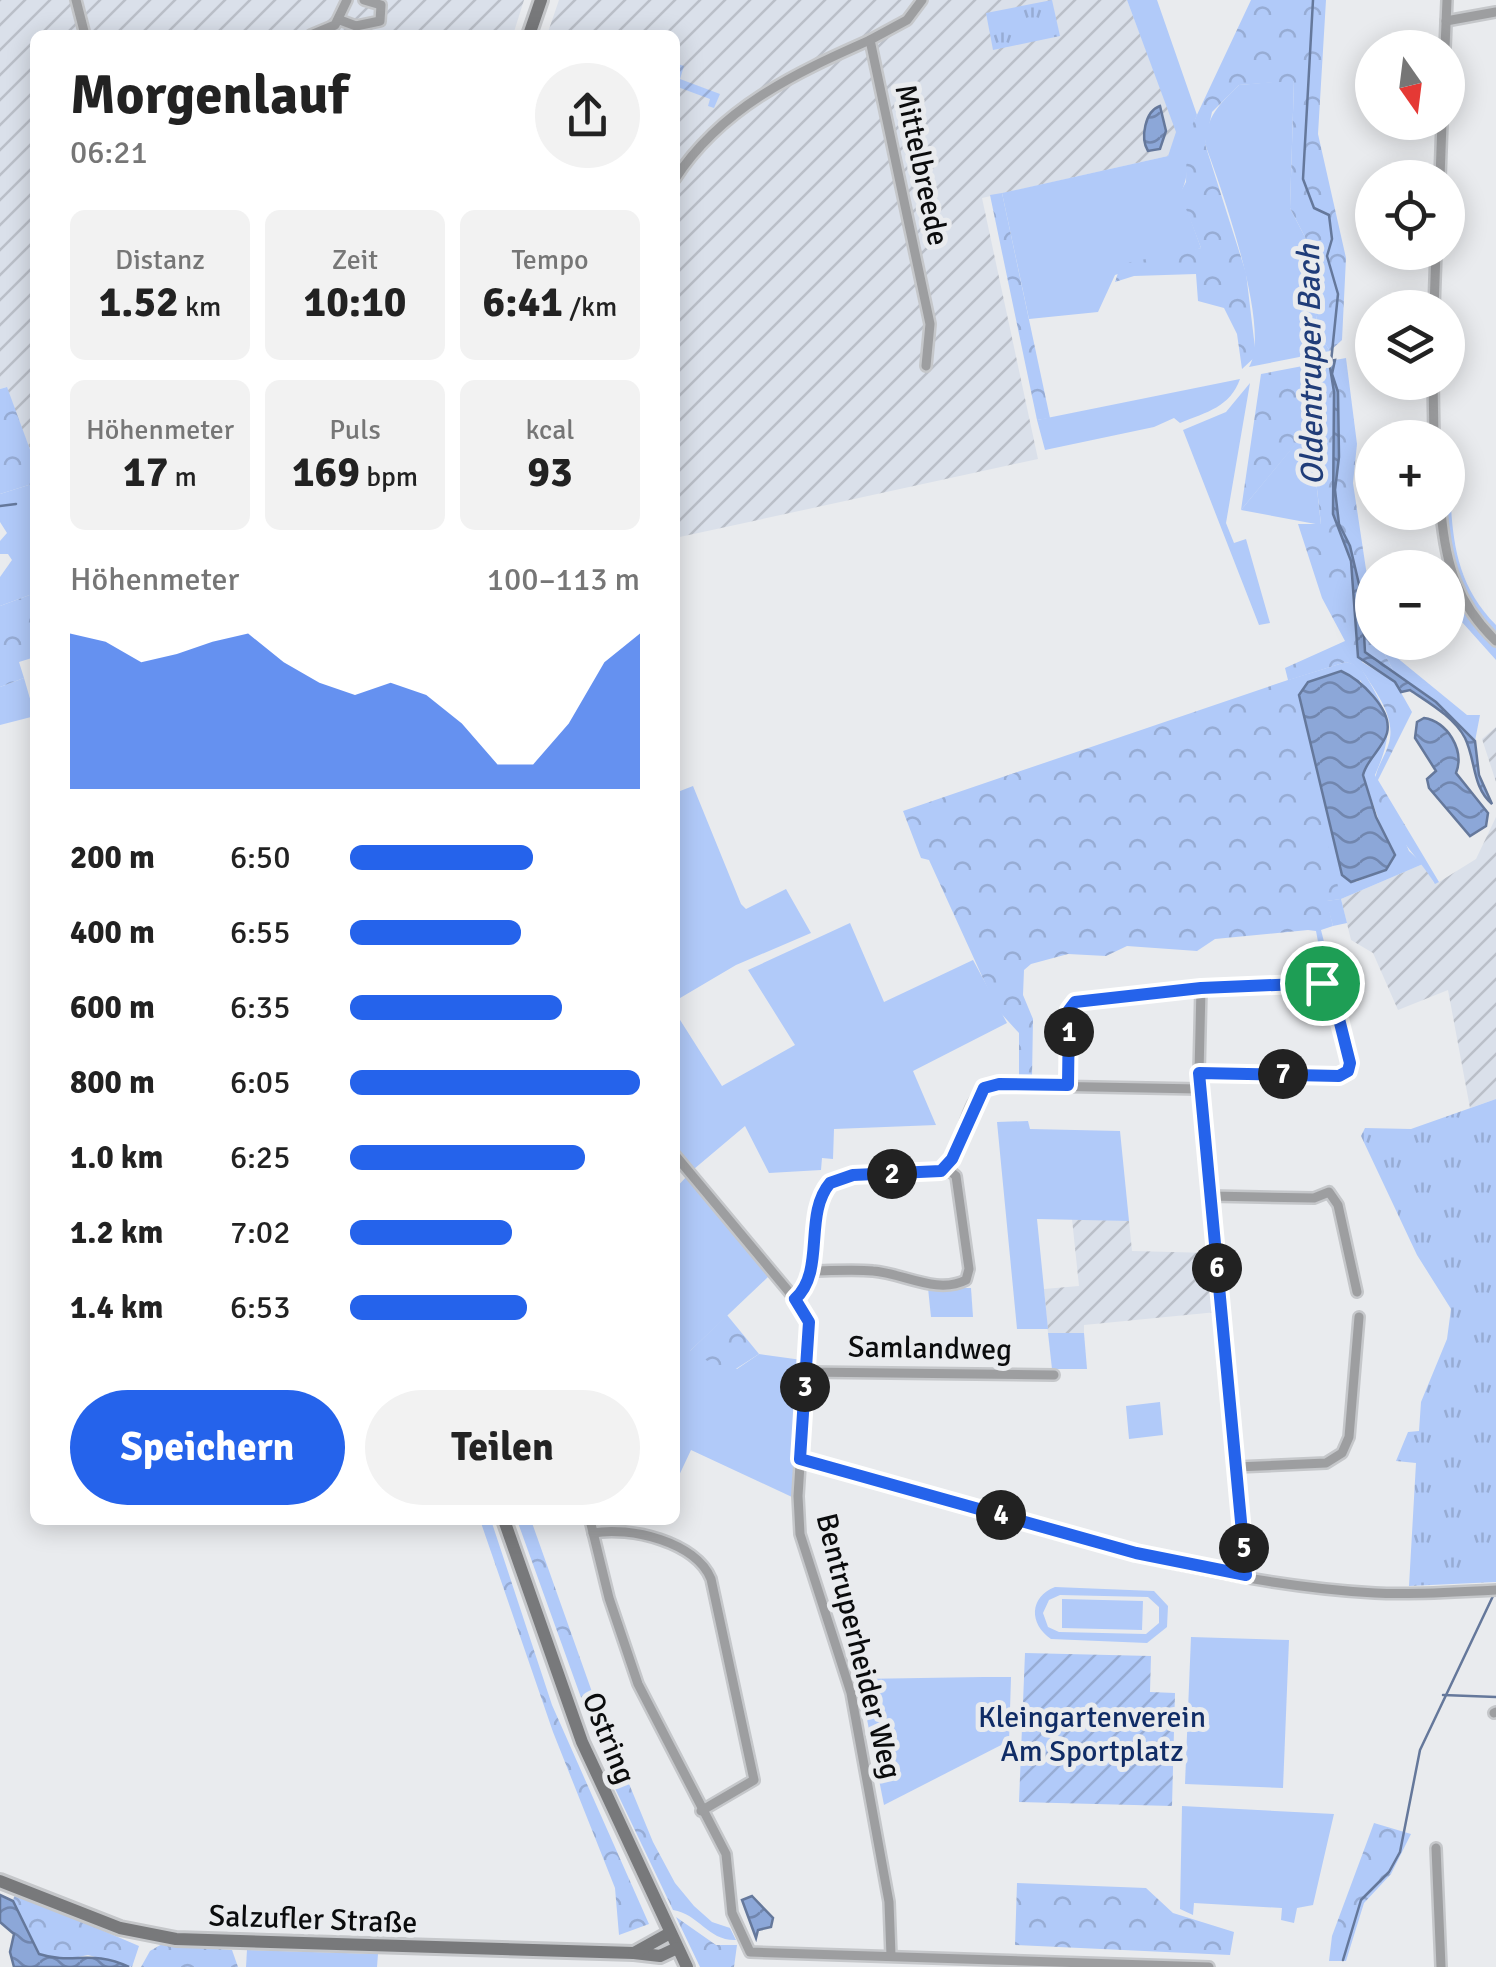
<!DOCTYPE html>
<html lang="de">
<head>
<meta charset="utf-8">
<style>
	body { margin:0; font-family:Signika,sans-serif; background:#f2f2f2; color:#222; height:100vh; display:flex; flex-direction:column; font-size:38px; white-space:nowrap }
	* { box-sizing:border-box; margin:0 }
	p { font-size:32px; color:#767676 }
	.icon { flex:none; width:55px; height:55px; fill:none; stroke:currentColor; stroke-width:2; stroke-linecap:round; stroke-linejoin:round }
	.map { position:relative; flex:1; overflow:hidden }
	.sheet { position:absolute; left:30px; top:30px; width:650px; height:1495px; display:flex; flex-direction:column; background:#fff; border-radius:15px; box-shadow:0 5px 25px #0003 }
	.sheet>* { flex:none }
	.needle { width:65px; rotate:166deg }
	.tools { position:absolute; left:1355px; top:30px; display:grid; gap:20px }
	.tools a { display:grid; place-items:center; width:110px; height:110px; border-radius:50%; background:#fff; box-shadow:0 5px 25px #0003; font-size:50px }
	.pin { position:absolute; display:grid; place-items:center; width:85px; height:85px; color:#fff; margin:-42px; border:5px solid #fff; border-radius:50%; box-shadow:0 2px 10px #0007 }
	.km { position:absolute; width:50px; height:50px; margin:-25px; border-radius:50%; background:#222; color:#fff; font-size:28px; line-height:50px; text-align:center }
	.round { display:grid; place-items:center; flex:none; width:105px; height:105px; border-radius:52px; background:#f2f2f2 }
	.overview { display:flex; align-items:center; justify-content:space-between; height:170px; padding:0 40px }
	h1 { font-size:55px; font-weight:800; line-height:75px }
	.figures { display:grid; grid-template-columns:repeat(3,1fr); gap:15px; height:170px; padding:10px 40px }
	.figures div { display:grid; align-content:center; border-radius:15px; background:#f2f2f2; text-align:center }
	.figures b { font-size:42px; font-weight:800 }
	.figures small { font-size:28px; font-weight:400 }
	.figures p { font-size:28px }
	.chart { height:280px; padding:20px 40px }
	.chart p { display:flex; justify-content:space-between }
	.chart svg { width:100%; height:180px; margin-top:10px; fill:#2563eb; opacity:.7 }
	.action { display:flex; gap:20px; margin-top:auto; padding:20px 40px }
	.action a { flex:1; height:115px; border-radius:60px; background:#2563eb; color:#fff; font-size:40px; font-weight:800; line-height:115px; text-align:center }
	.action a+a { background:#f2f2f2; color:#222 }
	ul { padding:0 40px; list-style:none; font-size:32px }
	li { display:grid; grid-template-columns:160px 120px 1fr; align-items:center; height:75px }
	li i { height:25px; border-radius:12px; background:#2563eb }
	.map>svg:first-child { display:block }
	.industrial { fill:url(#industrial-furrows); fill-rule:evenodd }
	.grass { fill:#b1caf9; fill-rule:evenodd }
	.forest { fill:url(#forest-crowns) }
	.park { fill:url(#park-tufts) }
	.garden { fill:url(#garden-furrows) }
	.water { fill:url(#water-waves); stroke:#65789b; stroke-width:2.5 }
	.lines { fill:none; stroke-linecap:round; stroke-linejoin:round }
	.stream { stroke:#65789b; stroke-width:2.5 }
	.minor-casing { stroke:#c5c7ca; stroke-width:14 }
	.secondary-casing { stroke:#c5c7ca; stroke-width:18 }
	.minor { stroke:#9d9ea0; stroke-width:9 }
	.secondary { stroke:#78797b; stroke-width:12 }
	.route-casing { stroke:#fff; stroke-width:20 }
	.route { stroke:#2563eb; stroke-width:12 }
	.labels { text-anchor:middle; stroke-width:10; stroke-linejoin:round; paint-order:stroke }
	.street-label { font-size:30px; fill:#0b0c0d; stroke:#e9ebee }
	.park-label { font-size:30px; fill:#102c66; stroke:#e9ebee }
	.water-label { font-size:32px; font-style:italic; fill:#203d79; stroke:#e9ebee }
</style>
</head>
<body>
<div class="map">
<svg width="1496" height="1967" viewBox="0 0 1496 1967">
	<defs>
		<pattern id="industrial-furrows" width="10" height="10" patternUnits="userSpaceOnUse" patternTransform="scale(2.5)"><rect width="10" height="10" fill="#dae0ea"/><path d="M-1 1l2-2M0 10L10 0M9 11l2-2" fill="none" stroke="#babfc8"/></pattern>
		<pattern id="forest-crowns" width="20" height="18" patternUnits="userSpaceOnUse" patternTransform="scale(2.5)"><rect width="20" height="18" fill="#b1caf9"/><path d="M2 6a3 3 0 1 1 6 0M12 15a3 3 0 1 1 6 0" fill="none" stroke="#97acd4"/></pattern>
		<pattern id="park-tufts" width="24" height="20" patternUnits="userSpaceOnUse" patternTransform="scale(2.5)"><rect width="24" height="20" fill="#b1caf9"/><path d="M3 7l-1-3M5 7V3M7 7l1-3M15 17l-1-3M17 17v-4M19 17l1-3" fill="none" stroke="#97acd4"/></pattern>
		<pattern id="garden-furrows" width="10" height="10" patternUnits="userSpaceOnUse" patternTransform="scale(2.5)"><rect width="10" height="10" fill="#b1caf9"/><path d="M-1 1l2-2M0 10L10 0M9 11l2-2" fill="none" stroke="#97acd4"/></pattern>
		<pattern id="water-waves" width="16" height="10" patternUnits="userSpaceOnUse" patternTransform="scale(2.5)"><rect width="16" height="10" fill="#8ca7d8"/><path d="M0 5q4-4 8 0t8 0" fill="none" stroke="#7186ae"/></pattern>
	</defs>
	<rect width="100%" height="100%" fill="#e9ebee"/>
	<g class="industrial">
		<polygon points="0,0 524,0 513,35 35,35 35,463 6,387 0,389"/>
		<path d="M 559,0 L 1127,0 L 1177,132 L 1168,156 L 982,198 L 1038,459 L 675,538 L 675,35 L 547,35 ZM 1157,106 L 1163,114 L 1166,131 L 1157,151 L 1151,110 Z"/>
		<polygon points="1496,727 1496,782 1482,739"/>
		<polygon points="1496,817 1496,1099 1470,1108 1448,990 1398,1010 1373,953 1351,940 1341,899 1423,864 1434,883 1439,882 1476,859"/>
		<polygon points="1072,1219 1129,1221 1132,1251 1211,1253 1217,1312 1084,1325 1084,1333 1048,1333 1044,1289 1079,1286"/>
	</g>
	<g class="grass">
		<path d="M 1127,0 L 1157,0 L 1197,115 C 1184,143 1193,168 1181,193 L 1201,248 L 1115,275 L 1098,312 L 1029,319 L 1002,193 L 1168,156 L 1176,132 Z"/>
		<path d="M 1294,80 L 1290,208 L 1308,243 L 1318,333 L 1330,351 L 1249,367 C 1272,330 1221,187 1205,144 C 1207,115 1220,104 1239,85 Z"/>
		<path d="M 1240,379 C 1230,407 1207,412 1180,423 L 1174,418 L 1154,427 L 1045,450 L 1037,420 Z"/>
		<polygon points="1250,383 1226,523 1234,543 1246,539 1270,623 1259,625 1183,430 1226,412"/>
		<polygon points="1310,426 1321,525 1241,510"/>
		<path d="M 1448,460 C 1453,524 1448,576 1496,625 L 1496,634 C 1442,586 1447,524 1448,460 Z"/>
		<polygon points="35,483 35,593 0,606 0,577 12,560 8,554 0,554 0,541 7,533 0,522 0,494"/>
		<polygon points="1448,582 1462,611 1496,647 1496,660 1453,612"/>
		<polygon points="1379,643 1467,715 1480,715 1475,741 1436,702 1396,676"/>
		<path d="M 1346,662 L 1360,666 C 1387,713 1398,723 1375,775 L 1409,851 L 1423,864 L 1341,899 L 1347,923 L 1333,926 L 1326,901 L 1340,899 L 1288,680 ZM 1360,680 C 1401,742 1382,717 1363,775 L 1383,832 L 1386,870 L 1356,882 L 1342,875 L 1329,825 Z"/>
		<polygon points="24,678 35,716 0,725 0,687"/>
		<polygon points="693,786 741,904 746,909 786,889 811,933 736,965 675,1001 675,793"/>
		<polygon points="850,923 884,1002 973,960 1007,1023 913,1071 936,1125 834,1129 833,1159 822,1158 821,1170 769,1173 745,1126 694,1169 675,1145 675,1012 722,1086 795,1045 748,970"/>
		<polygon points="1028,1121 1030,1129 1120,1131 1129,1221 1037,1219 1048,1329 1017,1329 997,1122"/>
		<polygon points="687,1176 769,1276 690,1351 737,1369 759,1354 802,1360 792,1497 691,1450 675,1484 675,1189"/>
		<polygon points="928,1288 971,1288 973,1317 931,1317"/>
		<polygon points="1048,1333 1084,1333 1087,1369 1052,1369"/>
		<polygon points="1160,1402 1163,1435 1129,1439 1126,1406"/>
		<path d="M 1055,1587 L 1154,1591 L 1168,1606 L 1167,1627 L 1147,1643 L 1051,1639 C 1029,1624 1029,1597 1055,1587 ZM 1060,1595 L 1148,1597 L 1159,1607 L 1159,1623 L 1146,1634 L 1059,1632 L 1048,1627 L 1043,1613 L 1049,1600 Z"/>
		<polygon points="1062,1599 1143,1601 1142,1630 1062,1628"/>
		<polygon points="1191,1637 1289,1640 1283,1788 1185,1784"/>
		<polygon points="983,1677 1011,1677 1009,1741 884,1805 859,1679"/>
		<polygon points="1182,1806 1334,1814 1313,1905 1297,1908 1294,1923 1281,1920 1282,1908 1194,1903 1193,1915 1180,1909"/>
		<polygon points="247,1950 378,1954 377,1967 246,1967"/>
	</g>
	<g class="forest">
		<polygon points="1251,0 1326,0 1318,134 1346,258 1342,340 1330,351 1318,333 1308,243 1290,208 1294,81 1239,85 1212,112 1205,144 1246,273 1256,356 1242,369 1237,334 1224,308 1198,301 1196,274 1134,276 1115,282 1121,264 1201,248 1180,193 1186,182 1187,136"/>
		<polygon points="1002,193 1050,418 1037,420 990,195"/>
		<polygon points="1346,358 1357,444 1353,483 1372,609 1372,642 1379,643 1396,676 1365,652 1362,597 1350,546 1339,524 1335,490 1339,457 1338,391 1332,374 1335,360"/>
		<path d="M 1329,361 L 1334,392 L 1333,514 L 1351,561 L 1362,662 L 1395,682 L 1412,712 L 1378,780 L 1439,882 L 1435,884 C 1416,853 1385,827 1376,791 C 1371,770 1387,758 1390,738 C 1394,713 1372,687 1360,667 L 1346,662 L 1289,680 L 1341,899 L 1327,901 L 1333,926 L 1321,930 L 1333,977 L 1325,979 L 1316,931 L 1308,930 L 1215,939 L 1197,951 L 1127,946 L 1106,956 L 1068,954 L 1031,964 L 1024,970 L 1023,995 L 1033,1019 L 1032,1078 L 1019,1078 L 1019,1033 L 997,1009 L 929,860 L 921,858 L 903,811 L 1288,680 L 1285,668 L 1345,641 L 1322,598 L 1298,524 L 1321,524 L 1310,427 L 1241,510 L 1261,374 Z"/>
		<polygon points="7,387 35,463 35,483 0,494 0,389"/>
		<polygon points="35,593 35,657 19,662 24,678 0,687 0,606"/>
		<polygon points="727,1315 759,1354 731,1372 689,1352"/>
		<polygon points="480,1520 491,1520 552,1705 649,1924 619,1935 615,1888 553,1732"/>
		<path d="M 517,1520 L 531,1520 L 597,1706 L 653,1842 L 675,1883 L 694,1906 L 712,1922 L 730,1928 L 736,1940 C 708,1941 699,1914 673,1910 L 610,1778 Z"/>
		<polygon points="1374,1823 1411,1834 1391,1874 1364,1903 1346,1961 1329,1961 1332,1936"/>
		<polygon points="1017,1883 1146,1888 1173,1913 1234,1932 1230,1955 1015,1945"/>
		<polygon points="15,1893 139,1946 132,1967 88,1955 63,1960 39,1954 13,1901"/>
		<polygon points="676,1917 716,1945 737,1945 734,1967 700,1967"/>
		<polygon points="162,1944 232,1950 238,1967 141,1967 150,1951"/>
	</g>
	<g class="park">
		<polygon points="1052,0 1060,36 993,50 986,13"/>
		<polygon points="1496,1099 1496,1582 1409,1586 1416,1463 1396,1461 1408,1432 1419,1431 1421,1402 1447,1339 1451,1309 1417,1255 1361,1136 1365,1128 1411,1129"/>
	</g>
	<g class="garden">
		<polygon points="675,50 679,51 675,63 684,66 680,79 720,94 714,108 708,106 710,99 675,86"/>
		<polygon points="1025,1653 1151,1656 1150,1692 1175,1693 1172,1806 1019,1802"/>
	</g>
	<g class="water">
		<path d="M 1160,106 L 1166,131 L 1160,149 L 1148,151 C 1140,138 1145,111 1160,106 Z"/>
		<path d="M 1335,360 L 1332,374 L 1338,392 L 1339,457 L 1335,490 L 1339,524 L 1350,546 L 1362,597 L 1365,652 L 1436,702 L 1475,741 L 1479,775 L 1492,804 C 1472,787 1476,761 1465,738 C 1454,717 1429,703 1410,690 L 1401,692 L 1395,682 L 1358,657 L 1351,561 L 1333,514 L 1334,392 L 1329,361 Z"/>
		<path d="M 1341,671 C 1359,679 1393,709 1387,733 C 1383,748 1367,759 1363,775 L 1376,817 L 1395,855 L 1386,870 L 1351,882 L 1342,875 L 1299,695 L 1308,682 Z"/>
		<path d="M 1424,718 C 1447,721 1465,750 1456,773 L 1488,813 L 1486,826 L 1470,836 L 1429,788 L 1427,779 L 1436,771 L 1415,738 L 1417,722 Z"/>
		<path d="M 0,1895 L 13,1901 L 39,1954 C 73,1965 91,1949 129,1967 L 14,1967 L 10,1952 L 14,1934 L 0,1922 Z"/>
		<polygon points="752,1896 773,1918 771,1927 758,1930 756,1938 742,1900"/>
	</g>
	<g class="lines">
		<g class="stream">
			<polyline points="1313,0 1303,179 1314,208 1329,215 1332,239 1327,256 1338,294 1331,362"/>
			<polyline points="0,506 16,504"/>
			<polyline points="1443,1695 1496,1697"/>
			<polyline points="1343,1960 1361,1900 1389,1872 1400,1852 1420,1750 1493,1596"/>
		</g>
		<defs>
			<g id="minor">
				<polyline points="76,0 85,35"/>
				<polyline points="922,0 907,20 870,40 930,324 926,366"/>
				<polyline points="340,20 356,26 380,21 381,5 364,0"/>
				<polyline points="1446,21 1496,12"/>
				<polyline points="311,35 335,25 347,0"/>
				<polyline points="1445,48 1447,0"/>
				<polyline points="1440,178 1442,122"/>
				<path d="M 675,179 C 721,108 795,73 870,40"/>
				<polyline points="1434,308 1436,252"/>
				<polyline points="1433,382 1434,438"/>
				<path d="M 1441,512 C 1446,566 1457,603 1496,641"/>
				<polyline points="1199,1073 1201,988"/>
				<polyline points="1199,1089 1246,1575"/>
				<polyline points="675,1155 795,1299 809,1322 798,1496 800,1534 851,1693 889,1902 891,1956"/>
				<polyline points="1210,1196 1314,1198 1329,1192 1338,1205 1357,1292"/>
				<path d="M 810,1271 C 831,1271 853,1269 873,1271 C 903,1273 937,1295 966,1280 L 969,1269 L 956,1176 L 946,1168"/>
				<path d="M 795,1299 C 826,1271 804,1215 830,1183 L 853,1175 L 941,1171 C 966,1150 961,1100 991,1085 L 1199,1089 L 1199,1073 L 1339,1075 L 1350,1063 L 1332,991 L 1326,983 L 1188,989 L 1071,1004 L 1067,1085"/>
				<polyline points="806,1372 1054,1375"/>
				<path d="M 800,1459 C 988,1510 1179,1582 1375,1593 C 1415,1595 1456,1592 1496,1590"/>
				<polyline points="1236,1467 1326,1463 1342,1453 1349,1437 1359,1317"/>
				<polyline points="590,1520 609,1598 638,1684 726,1854 732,1913 750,1952 1209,1967"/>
				<path d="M 593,1533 C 630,1526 696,1542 711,1579 L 754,1780 L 701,1811"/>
				<polyline points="1494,1713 1496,1712"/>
				<polyline points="1436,1848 1441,1967"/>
			</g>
			<g id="secondary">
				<polyline points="529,35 541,0"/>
				<polyline points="504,1520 582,1742 687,1967"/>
				<polyline points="0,1881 120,1928 176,1939 634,1953 660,1956 677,1948"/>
				<polyline points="634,1953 670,1933"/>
			</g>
		</defs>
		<use href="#minor" class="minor-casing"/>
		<use href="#secondary" class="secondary-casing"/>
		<use href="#minor" class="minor"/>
		<use href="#secondary" class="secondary"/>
	</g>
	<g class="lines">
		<defs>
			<path id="route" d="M 1322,983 L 1332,991 L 1350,1063 L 1348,1071 L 1339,1076 L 1199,1073 L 1246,1575 L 1136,1553 L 800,1459 L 809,1322 L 795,1299 C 826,1271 803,1215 830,1183 L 853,1175 L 941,1171 L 952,1159 L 984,1088 L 999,1084 L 1068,1085 L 1069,1010 L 1075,1002 L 1201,988 Z"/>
		</defs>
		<use href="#route" class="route-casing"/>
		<use href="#route" class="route"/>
	</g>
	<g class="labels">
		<g class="street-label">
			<text transform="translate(922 165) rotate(78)" y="10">Mittelbreede</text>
			<text transform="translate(930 1348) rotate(1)" y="10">Samlandweg</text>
			<text transform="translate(859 1646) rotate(76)" y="10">Bentruperheider Weg</text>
			<text transform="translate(609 1738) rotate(68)" y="10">Ostring</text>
			<text transform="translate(313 1919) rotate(2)" y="10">Salzufler Straße</text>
		</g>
		<g class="park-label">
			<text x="1092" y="1727">Kleingartenverein<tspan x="1092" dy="34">Am Sportplatz</tspan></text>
		</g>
		<g class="water-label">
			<text transform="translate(1310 365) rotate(-91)" y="11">Oldentruper Bach</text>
		</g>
	</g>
</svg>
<div class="tools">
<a><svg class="needle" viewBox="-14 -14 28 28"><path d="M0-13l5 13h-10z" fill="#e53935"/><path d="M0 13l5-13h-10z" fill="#767676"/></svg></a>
<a><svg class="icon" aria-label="locate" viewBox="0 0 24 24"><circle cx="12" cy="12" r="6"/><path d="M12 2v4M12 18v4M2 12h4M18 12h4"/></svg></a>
<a><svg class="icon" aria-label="layers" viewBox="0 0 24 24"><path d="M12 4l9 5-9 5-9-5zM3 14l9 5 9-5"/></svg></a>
<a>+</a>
<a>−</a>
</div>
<div class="pin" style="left:1322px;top:983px;background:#1e9e55"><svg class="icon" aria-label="arrive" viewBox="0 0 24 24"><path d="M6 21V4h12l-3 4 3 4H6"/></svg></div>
<b class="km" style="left:1069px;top:1032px">1</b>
<b class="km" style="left:892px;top:1174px">2</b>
<b class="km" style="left:805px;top:1387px">3</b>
<b class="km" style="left:1001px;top:1515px">4</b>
<b class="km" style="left:1244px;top:1548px">5</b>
<b class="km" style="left:1217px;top:1268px">6</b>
<b class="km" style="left:1283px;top:1074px">7</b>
<section class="sheet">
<div class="overview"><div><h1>Morgenlauf</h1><p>06:21</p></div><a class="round"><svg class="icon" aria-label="share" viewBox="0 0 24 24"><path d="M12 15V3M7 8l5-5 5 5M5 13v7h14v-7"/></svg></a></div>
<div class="figures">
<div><p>Distanz</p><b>1.52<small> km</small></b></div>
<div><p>Zeit</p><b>10:10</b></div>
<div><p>Tempo</p><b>6:41<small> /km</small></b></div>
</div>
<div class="figures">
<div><p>Höhenmeter</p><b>17<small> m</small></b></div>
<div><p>Puls</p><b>169<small> bpm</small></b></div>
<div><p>kcal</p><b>93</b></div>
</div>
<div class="chart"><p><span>Höhenmeter</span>100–113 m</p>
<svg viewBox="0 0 160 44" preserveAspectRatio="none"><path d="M0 44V6L10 8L20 13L30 11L40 8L50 6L60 13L70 18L80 21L90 18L100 21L110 28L120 38L130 38L140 28L150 13L160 6V44z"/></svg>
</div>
<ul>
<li><b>200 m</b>6:50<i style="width:63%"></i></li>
<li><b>400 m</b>6:55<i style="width:59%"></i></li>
<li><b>600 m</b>6:35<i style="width:73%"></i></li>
<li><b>800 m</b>6:05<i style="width:100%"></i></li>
<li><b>1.0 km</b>6:25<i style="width:81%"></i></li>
<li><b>1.2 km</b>7:02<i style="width:56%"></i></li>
<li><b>1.4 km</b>6:53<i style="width:61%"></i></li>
</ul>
<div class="action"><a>Speichern</a><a>Teilen</a></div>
</section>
</div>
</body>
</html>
